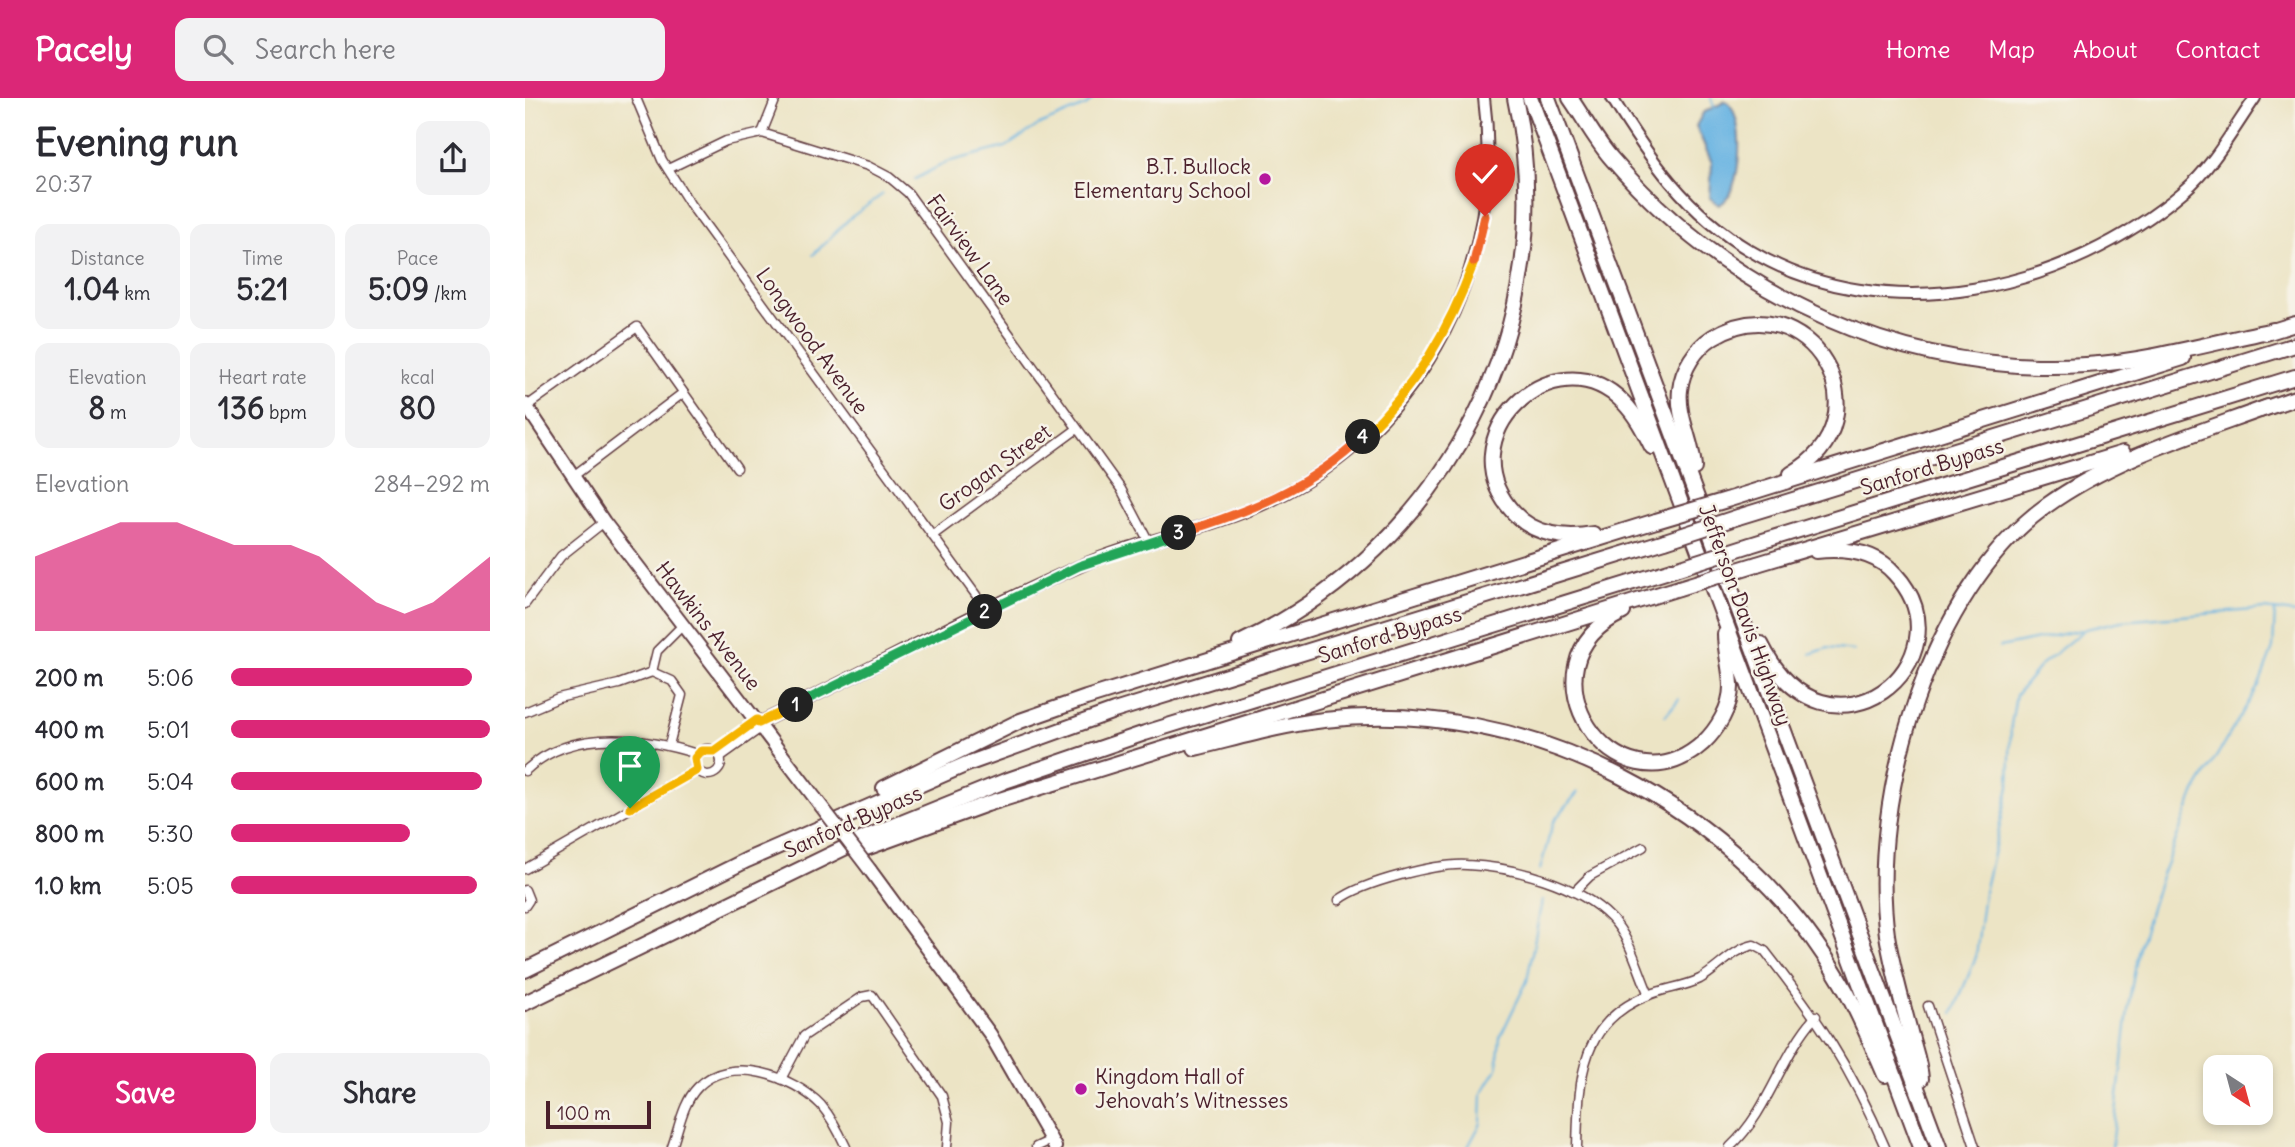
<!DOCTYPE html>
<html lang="en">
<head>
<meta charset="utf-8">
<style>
	body { margin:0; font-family:Delius,sans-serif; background:#f2f2f3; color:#2b2b33; height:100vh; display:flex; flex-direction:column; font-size:26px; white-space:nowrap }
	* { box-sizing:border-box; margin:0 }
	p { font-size:23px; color:#7c7c81 }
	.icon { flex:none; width:38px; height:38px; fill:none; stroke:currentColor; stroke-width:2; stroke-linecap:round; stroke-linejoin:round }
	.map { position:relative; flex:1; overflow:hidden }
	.side { display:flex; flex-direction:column; background:#fff; width:525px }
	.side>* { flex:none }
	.needle { width:46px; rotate:144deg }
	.tools { position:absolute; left:1678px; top:957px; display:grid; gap:14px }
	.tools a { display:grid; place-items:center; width:70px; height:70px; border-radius:14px; background:#fff; box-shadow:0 4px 10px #0003; font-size:35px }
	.scale { position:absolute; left:21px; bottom:18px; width:105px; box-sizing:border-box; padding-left:7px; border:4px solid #4a1f2b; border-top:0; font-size:19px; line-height:24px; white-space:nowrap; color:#4a1f2b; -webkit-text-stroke:5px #f7f3e8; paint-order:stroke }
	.pin { position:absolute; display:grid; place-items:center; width:60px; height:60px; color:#fff; margin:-72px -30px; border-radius:50% 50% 50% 0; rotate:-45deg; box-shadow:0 0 7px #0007 }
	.pin .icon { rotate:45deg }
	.km { position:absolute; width:35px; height:35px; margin:-18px; border-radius:50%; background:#222; color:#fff; font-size:19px; line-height:35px; text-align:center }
	.round { display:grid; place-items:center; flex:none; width:74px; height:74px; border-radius:14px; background:#f2f2f3 }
	.head { display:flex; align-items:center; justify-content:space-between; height:119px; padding:0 35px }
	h1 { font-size:38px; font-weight:700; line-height:52px }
	.stats { display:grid; grid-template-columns:repeat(3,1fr); gap:10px; height:119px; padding:7px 35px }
	.stats div { display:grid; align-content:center; border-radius:14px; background:#f2f2f3; text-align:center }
	.stats b { font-size:30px; font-weight:700 }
	.stats small { font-size:19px; font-weight:400 }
	.stats p { font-size:19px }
	.chart { height:196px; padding:14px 35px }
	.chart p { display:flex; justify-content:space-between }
	.chart svg { width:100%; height:126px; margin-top:7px; fill:#db2777; opacity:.7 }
	.button { display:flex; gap:14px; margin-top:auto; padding:14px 35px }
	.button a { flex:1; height:80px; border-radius:14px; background:#db2777; color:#fff; font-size:28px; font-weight:700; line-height:80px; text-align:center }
	.button a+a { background:#f2f2f3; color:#2b2b33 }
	ul { padding:0 35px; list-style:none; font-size:23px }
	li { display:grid; grid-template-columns:112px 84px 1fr; align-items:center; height:52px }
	li i { height:18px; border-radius:9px; background:#db2777 }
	header { display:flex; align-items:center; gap:42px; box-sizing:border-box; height:98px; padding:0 35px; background:#db2777; color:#fff }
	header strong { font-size:33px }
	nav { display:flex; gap:38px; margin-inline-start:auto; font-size:24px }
	.search { width:490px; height:63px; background:#f2f2f3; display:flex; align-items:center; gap:18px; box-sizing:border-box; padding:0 24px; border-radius:14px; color:#7c7c81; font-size:26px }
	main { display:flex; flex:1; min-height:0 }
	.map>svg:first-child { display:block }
	.water { fill:#69b4e2; stroke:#5a6a86; stroke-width:2 }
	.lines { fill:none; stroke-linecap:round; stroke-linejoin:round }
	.stream { stroke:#69b4e2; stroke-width:2 }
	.minor-casing { stroke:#623d42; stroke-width:11 }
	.tertiary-casing { stroke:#623d42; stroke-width:14 }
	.primary-casing { stroke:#623d42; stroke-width:16 }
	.motorway-casing { stroke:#623d42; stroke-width:18 }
	.minor { stroke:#fff; stroke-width:8 }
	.tertiary { stroke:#fff; stroke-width:10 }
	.primary { stroke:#fff; stroke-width:12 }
	.motorway { stroke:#fff; stroke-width:14 }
	.primary-bridge-casing { stroke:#623d42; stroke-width:16; stroke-linecap:butt }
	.motorway-bridge-casing { stroke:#623d42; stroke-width:18; stroke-linecap:butt }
	.primary-bridge { stroke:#fff; stroke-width:12 }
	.motorway-bridge { stroke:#fff; stroke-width:14 }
	.split-1-casing { stroke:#fff; stroke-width:14 }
	.split-2-casing { stroke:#fff; stroke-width:14 }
	.split-3-casing { stroke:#fff; stroke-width:14 }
	.split-4-casing { stroke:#fff; stroke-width:14 }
	.split-5-casing { stroke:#fff; stroke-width:14 }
	.split-6-casing { stroke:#fff; stroke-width:14 }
	.split-1 { stroke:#f5b400; stroke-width:9 }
	.split-2 { stroke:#22a559; stroke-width:9 }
	.split-3 { stroke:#22a559; stroke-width:9 }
	.split-4 { stroke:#f0652b; stroke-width:9 }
	.split-5 { stroke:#f5b400; stroke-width:9 }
	.split-6 { stroke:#f0652b; stroke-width:9 }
	.poi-dot { fill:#b5179e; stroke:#f7f3e8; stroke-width:2.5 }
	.labels { text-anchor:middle; stroke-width:5; stroke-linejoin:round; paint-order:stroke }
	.poi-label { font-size:21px; fill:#4a1f2b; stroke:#f7f3e8; text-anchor:end }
	.street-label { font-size:21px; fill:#4a1f2b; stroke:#f7f3e8 }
</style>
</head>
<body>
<header>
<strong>Pacely</strong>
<div class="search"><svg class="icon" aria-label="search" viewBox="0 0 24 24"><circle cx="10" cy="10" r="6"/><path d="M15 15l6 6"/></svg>Search here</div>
<nav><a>Home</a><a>Map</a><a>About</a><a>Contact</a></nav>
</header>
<main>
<section class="side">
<div class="head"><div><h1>Evening run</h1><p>20:37</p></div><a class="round"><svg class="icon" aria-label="share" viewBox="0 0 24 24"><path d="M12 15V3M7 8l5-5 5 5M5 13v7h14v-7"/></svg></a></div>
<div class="stats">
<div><p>Distance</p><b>1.04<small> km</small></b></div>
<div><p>Time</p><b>5:21</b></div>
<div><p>Pace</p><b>5:09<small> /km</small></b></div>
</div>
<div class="stats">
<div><p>Elevation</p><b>8<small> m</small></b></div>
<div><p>Heart rate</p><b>136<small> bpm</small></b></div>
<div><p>kcal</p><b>80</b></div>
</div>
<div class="chart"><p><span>Elevation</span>284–292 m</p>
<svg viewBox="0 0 160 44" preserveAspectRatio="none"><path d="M0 44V18L10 14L20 10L30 6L40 6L50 6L60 10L70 14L80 14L90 14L100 18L110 26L120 34L130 38L140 34L150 26L160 18V44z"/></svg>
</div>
<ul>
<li><b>200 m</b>5:06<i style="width:93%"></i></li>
<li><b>400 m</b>5:01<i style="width:100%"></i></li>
<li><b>600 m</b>5:04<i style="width:97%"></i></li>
<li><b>800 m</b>5:30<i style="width:69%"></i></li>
<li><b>1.0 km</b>5:05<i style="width:95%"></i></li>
</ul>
<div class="button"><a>Save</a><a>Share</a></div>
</section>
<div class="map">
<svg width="1770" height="1049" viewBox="0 0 1770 1049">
	<rect width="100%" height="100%" fill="#f7f3e8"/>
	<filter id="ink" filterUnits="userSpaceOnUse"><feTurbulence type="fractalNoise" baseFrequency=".0143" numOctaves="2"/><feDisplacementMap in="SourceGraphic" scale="14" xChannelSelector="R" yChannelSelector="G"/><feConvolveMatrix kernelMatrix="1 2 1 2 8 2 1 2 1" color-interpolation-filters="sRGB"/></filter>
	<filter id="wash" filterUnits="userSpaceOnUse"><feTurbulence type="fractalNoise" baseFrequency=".00686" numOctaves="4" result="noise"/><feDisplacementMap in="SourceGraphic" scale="28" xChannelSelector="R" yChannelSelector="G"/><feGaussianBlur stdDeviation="1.57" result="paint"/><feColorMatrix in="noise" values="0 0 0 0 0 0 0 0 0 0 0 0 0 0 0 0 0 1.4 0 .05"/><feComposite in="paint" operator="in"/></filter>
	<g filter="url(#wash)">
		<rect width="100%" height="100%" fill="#ece4c5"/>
		<path class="water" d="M 1201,3 C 1221,16 1218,97 1194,107 L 1185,100 L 1187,65 L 1171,28 L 1178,15 Z"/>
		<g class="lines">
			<g class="stream">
				<polyline points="1186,0 1189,9"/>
				<polyline points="390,81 422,64 481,49 512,28 562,7 569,0"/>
				<polyline points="288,157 325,120 358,96"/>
				<polyline points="1561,531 1596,523 1740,511 1770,515"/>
				<polyline points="1475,549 1556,532"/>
				<polyline points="1285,556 1303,550 1329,553"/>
				<polyline points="1140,618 1154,601"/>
				<polyline points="1015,772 1028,724 1053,694"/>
				<polyline points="1428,915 1451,859 1459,794 1484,689 1486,627 1491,597 1516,567 1560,531"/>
				<polyline points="943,1049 956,1025 957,995 972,971 975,939 1002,883 1017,802"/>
				<polyline points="1587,1049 1604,903 1614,850 1633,787 1669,696 1734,587 1748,550 1750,512"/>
			</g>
		</g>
	</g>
	<g filter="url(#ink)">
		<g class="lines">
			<defs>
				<g id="minor">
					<polyline points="111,0 137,62 165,106 451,497"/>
					<polyline points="237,35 251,0"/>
					<polyline points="143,71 201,43 237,35 343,68 364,79 383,95 596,391 624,444"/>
					<polyline points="2,308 112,229 212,370"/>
					<polyline points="47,379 158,295"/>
					<polyline points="408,437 552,331"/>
					<polyline points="0,506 36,458 79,424"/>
					<polyline points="127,574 132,553 158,527"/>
					<polyline points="0,614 33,600 94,586 127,574 147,583 157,597 144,647"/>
					<circle cx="183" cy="664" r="13"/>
					<polyline points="189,653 232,622"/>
					<polyline points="195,659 237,629"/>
					<path d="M 0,673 C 47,629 117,639 172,656"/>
					<polyline points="0,771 172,672"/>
					<polyline points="0,792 4,802 0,808"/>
					<polyline points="1049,794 1065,778 1118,749"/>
					<path d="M 814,802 C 838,784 912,765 942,767 C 989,769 1053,786 1086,820 C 1105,839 1113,872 1124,897"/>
					<polyline points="1403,908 1450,1049"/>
					<polyline points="256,981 279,938 337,899 347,897 417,998 424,1024 422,1049"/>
					<path d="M 147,1049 C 154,1030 158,1004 173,989 C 205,956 268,978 296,1007 C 307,1020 314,1034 321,1049"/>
					<polyline points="511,1049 526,1042"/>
					<path d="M 1052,1049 C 1054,985 1053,924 1124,897 C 1141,890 1159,889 1175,881 C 1193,871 1208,851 1229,847 L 1240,853 C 1293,921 1326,969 1360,1049"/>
					<path d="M 1205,1049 C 1245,1012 1255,958 1291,918"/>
				</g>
				<g id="tertiary">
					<path d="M 1087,0 C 1123,59 1163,116 1224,152 C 1361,235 1543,192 1659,93 C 1686,71 1710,29 1730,0"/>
					<path d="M 234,625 C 341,574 445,516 553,469 C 615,441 685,432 747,402 C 900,329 981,165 959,0"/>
				</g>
				<g id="primary">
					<polyline points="0,306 79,424 290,700"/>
					<polyline points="345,772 465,936 530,1049"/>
				</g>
				<g id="motorway">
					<polyline points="1005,0 1396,1049"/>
					<polyline points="1023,0 1414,1049"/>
					<path d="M 1045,0 C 1059,20 1071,43 1087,61 C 1206,199 1378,278 1561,267 C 1624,263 1686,245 1748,232"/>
					<polyline points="1741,235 1770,226"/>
					<polyline points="1735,312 1770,300"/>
					<path d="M 1169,370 C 1168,344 1152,319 1155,292 C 1157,271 1171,250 1188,239 C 1282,181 1367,319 1266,376"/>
					<polyline points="1205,401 1658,260"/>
					<polyline points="1213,419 1770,247"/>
					<path d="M 1068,436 C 1040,441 1009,437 989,415 C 919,340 1030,235 1098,304 C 1111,317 1119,333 1127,349"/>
					<polyline points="1225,447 1770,279"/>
					<polyline points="1232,466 1598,355"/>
					<path d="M 1098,514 C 986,567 1091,723 1178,645 C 1192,632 1206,609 1206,589 C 1206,572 1200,554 1200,536"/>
					<path d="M 715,545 C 921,448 1040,225 990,0"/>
					<path d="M 1236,546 C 1303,681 1449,561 1370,476 C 1350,453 1320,450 1291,453"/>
					<path d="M 670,650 C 712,640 755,627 799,622 C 1003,598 1215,709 1317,886 C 1334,915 1347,947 1360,977"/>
					<polyline points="359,690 495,623 561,600 1131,423"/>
					<polyline points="341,750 462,706 1154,490"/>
					<polyline points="0,872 222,762 442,666 589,613 1140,443"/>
					<polyline points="0,905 344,738 480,683 620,635 1147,472"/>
					<path d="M 1396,981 C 1395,964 1388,947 1384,930 C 1376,900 1367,868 1362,837 C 1343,700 1405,492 1521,408 C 1588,360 1667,337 1743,309"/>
				</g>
			</defs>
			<use href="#minor" class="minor-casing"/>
			<use href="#tertiary" class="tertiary-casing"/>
			<use href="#primary" class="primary-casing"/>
			<use href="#motorway" class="motorway-casing"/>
			<use href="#minor" class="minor"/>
			<use href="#tertiary" class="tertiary"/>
			<use href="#primary" class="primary"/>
			<use href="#motorway" class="motorway"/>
			<defs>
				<polyline id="primary-bridge" points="290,700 345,772"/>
				<g id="motorway-bridge">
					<polyline points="1131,423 1205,401"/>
					<polyline points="1140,443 1213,419"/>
					<polyline points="1147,472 1225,447"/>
					<polyline points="1154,490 1232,466"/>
				</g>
			</defs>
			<use href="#primary-bridge" class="primary-bridge-casing"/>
			<use href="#motorway-bridge" class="motorway-bridge-casing"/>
			<use href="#primary-bridge" class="primary-bridge"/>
			<use href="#motorway-bridge" class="motorway-bridge"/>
		</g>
	</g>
	<g class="lines" filter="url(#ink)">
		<defs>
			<polyline id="split-1" points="105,710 172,672 170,660 176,653 189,653 232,622 234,625 271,607"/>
			<polyline id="split-2" points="271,607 460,514"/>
			<polyline id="split-3" points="460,514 554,468 654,435"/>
			<path id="split-4" d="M 654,435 C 722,415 786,389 838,339"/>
			<path id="split-5" d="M 838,339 C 891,289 924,232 949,164"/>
			<polyline id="split-6" points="949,164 960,118"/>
		</defs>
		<use href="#split-1" class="split-1-casing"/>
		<use href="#split-2" class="split-2-casing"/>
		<use href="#split-3" class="split-3-casing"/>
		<use href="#split-4" class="split-4-casing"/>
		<use href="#split-5" class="split-5-casing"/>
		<use href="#split-6" class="split-6-casing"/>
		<use href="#split-1" class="split-1"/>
		<use href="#split-2" class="split-2"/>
		<use href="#split-3" class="split-3"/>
		<use href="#split-4" class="split-4"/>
		<use href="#split-5" class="split-5"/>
		<use href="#split-6" class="split-6"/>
	</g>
	<g class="poi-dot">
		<circle cx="740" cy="81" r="7"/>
		<circle cx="556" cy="991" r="7"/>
	</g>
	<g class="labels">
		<g class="poi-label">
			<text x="726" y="76">B.T. Bullock<tspan x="726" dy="24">Elementary School</tspan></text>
			<text x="570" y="986" text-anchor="start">Kingdom Hall of<tspan x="570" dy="24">Jehovah’s Witnesses</tspan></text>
		</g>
		<g class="street-label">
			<text transform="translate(445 152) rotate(54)" y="7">Fairview Lane</text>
			<text transform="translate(287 243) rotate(54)" y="7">Longwood Avenue</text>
			<text transform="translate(1407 369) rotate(-17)" y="7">Sanford Bypass</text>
			<text transform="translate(470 370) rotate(-36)" y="7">Grogan Street</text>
			<text transform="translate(1220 517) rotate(70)" y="7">Jefferson Davis Highway</text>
			<text transform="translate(183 528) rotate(52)" y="7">Hawkins Avenue</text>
			<text transform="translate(865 537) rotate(-17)" y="7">Sanford Bypass</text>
			<text transform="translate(328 724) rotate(-24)" y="7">Sanford Bypass</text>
		</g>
	</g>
</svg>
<div class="tools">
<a><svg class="needle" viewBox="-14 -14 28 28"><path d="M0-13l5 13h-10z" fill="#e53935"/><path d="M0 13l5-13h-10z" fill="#7c7c81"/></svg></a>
</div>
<div class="scale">100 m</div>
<div class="pin" style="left:105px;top:710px;background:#1e9e55"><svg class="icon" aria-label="arrive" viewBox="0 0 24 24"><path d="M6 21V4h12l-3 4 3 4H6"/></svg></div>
<div class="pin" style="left:960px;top:118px;background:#d93025"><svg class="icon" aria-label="check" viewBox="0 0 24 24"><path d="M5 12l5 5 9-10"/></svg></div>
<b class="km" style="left:271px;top:607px">1</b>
<b class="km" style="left:460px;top:514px">2</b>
<b class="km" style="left:654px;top:435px">3</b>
<b class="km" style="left:838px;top:339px">4</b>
</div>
</main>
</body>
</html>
